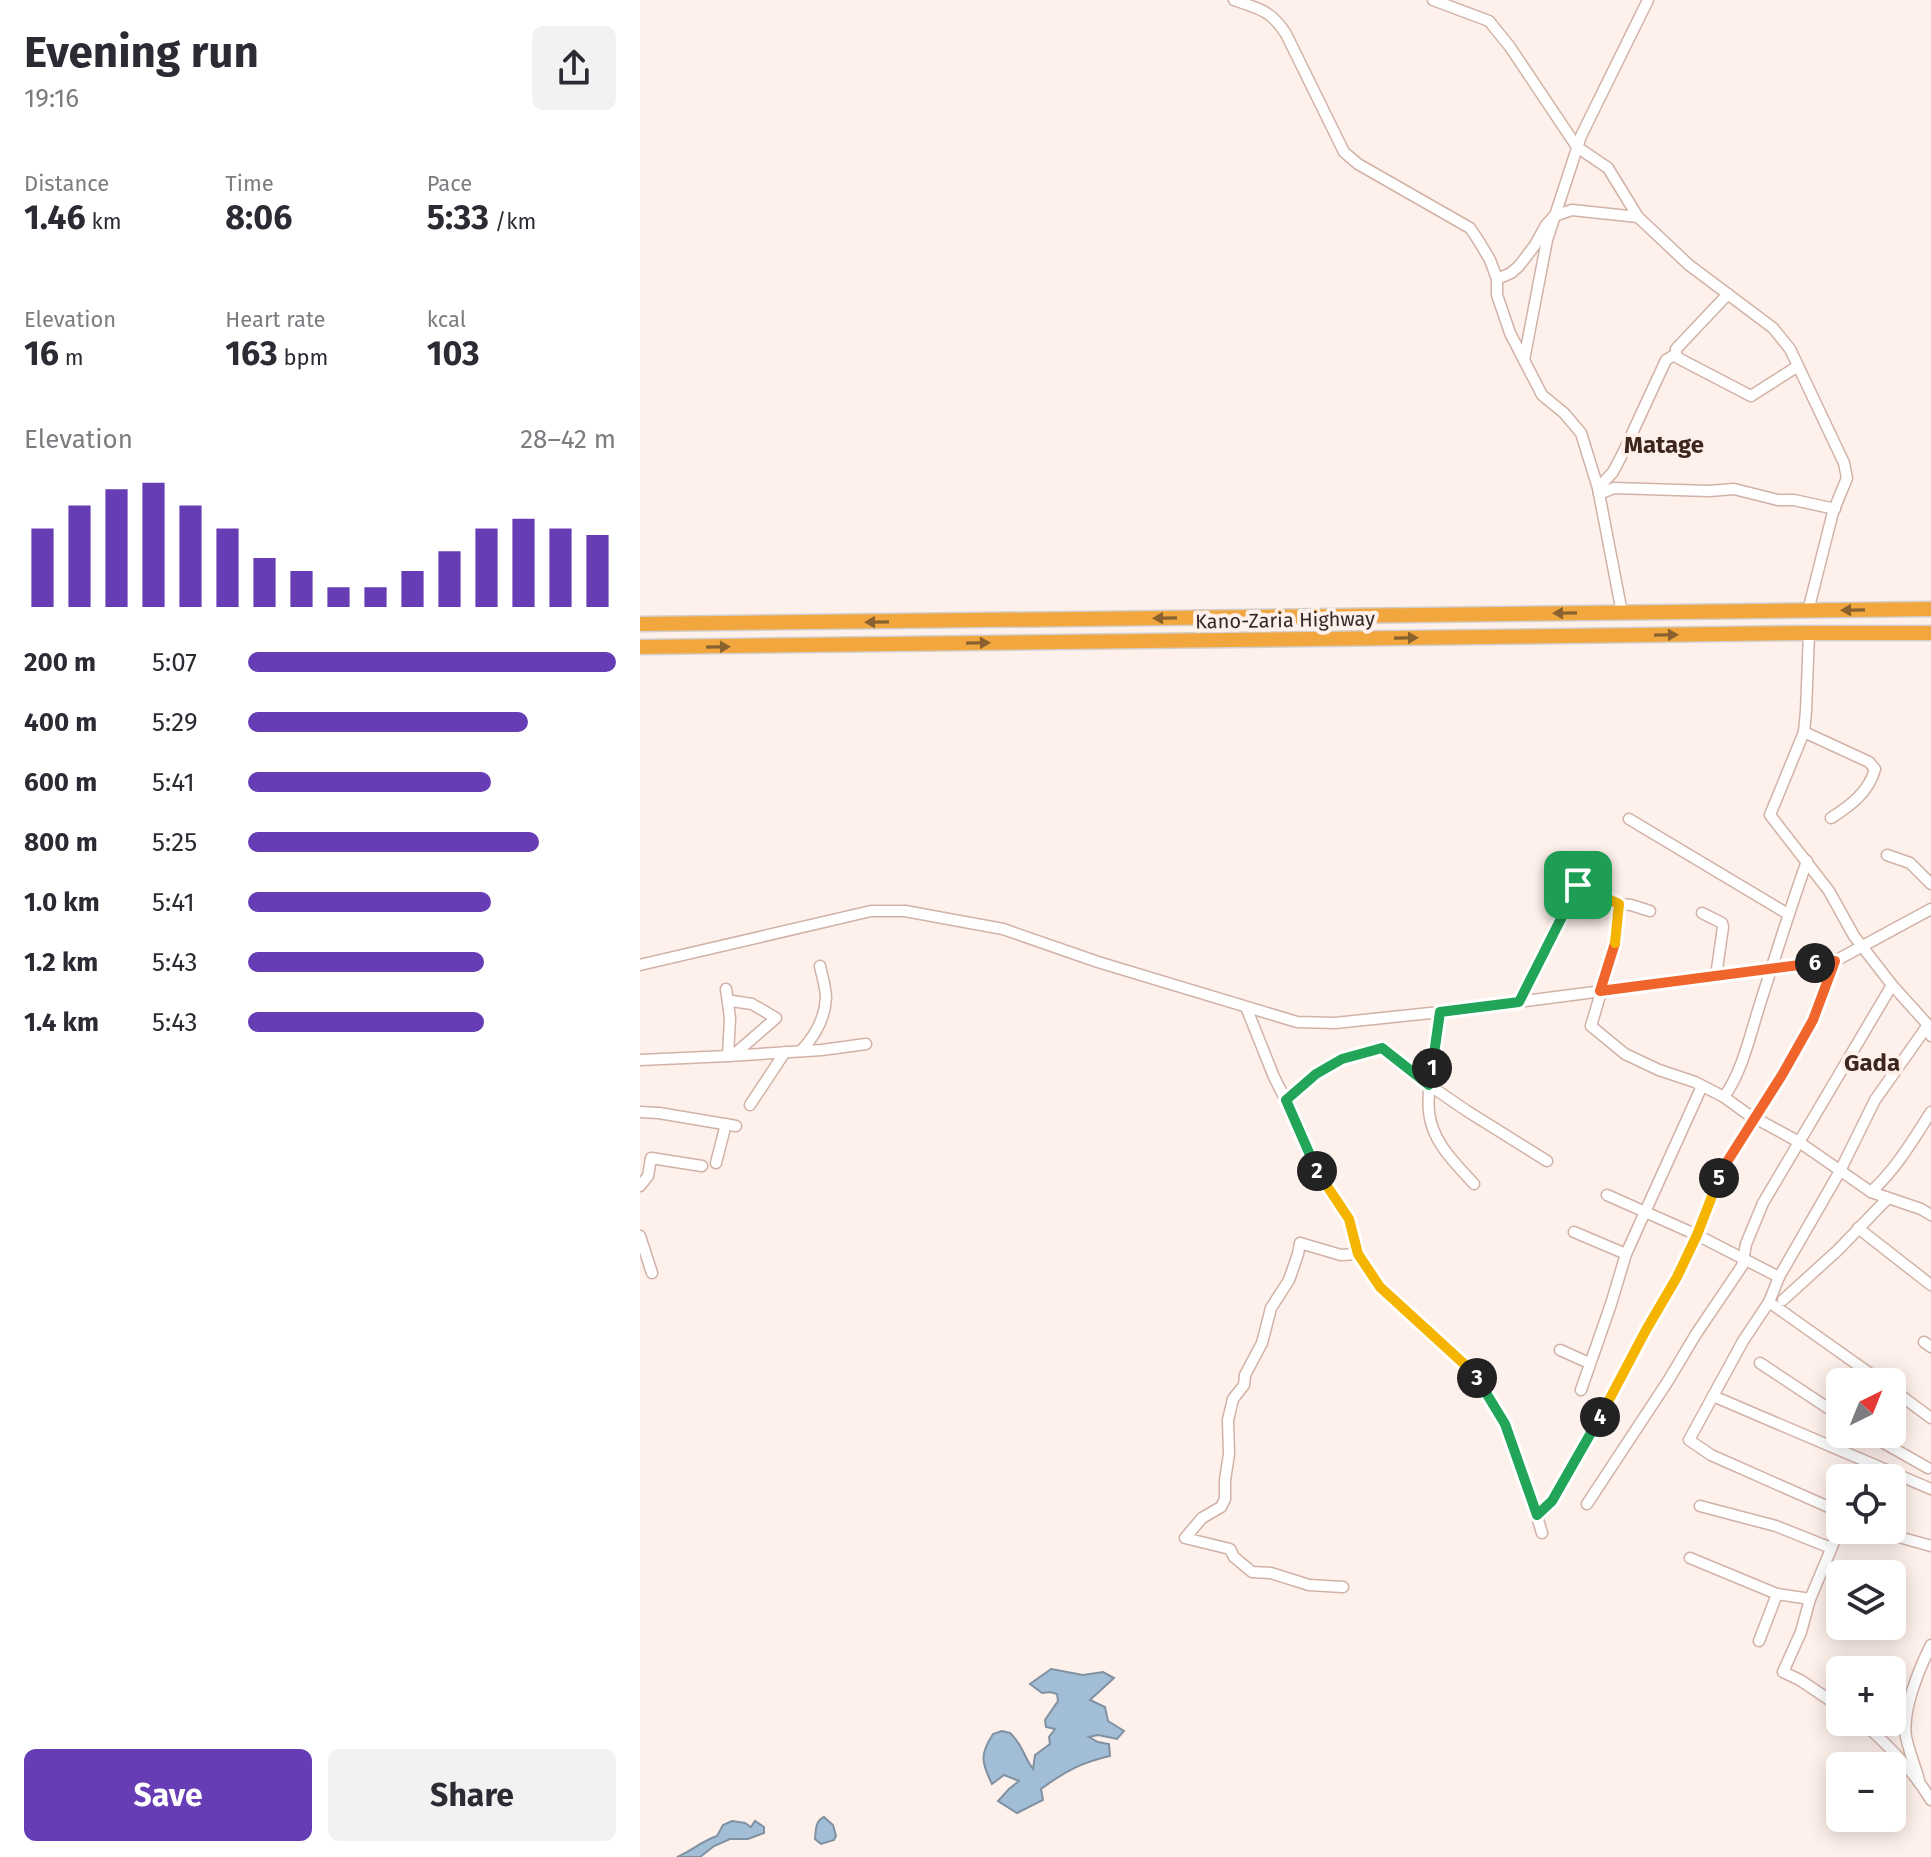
<!DOCTYPE html>
<html lang="en">
<head>
<meta charset="utf-8">
<style>
	body { margin:0; font-family:"Fira Sans",sans-serif; background:#f2f2f3; color:#2b2b33; height:100vh; display:flex; flex-direction:column; font-size:30px; white-space:nowrap }
	* { box-sizing:border-box; margin:0 }
	p { font-size:26px; color:#7c7c81 }
	.icon { flex:none; width:44px; height:44px; fill:none; stroke:currentColor; stroke-width:2; stroke-linecap:round; stroke-linejoin:round }
	.map { position:relative; flex:1; overflow:hidden }
	.drawer { display:flex; flex-direction:column; background:#fff; width:640px }
	.drawer>* { flex:none }
	.needle { width:52px; rotate:43deg }
	.tools { position:absolute; left:1186px; top:1368px; display:grid; gap:16px }
	.tools a { display:grid; place-items:center; width:80px; height:80px; border-radius:12px; background:#fff; box-shadow:0 4px 20px #0003; font-size:40px }
	.pin { position:absolute; display:grid; place-items:center; width:68px; height:68px; color:#fff; margin:-34px; border-radius:16px; box-shadow:0 4px 12px #0006 }
	.km { position:absolute; width:40px; height:40px; margin:-20px; border-radius:50%; background:#222; color:#fff; font-size:22px; line-height:40px; text-align:center }
	.round { display:grid; place-items:center; flex:none; width:84px; height:84px; border-radius:12px; background:#f2f2f3 }
	.headline { display:flex; align-items:center; justify-content:space-between; height:136px; padding:0 24px }
	h1 { font-size:44px; font-weight:700; line-height:60px }
	.metrics { display:grid; grid-template-columns:repeat(3,1fr); gap:12px; height:136px; padding:8px 24px }
	.metrics div { display:grid; align-content:center }
	.metrics b { font-size:34px; font-weight:700 }
	.metrics small { font-size:22px; font-weight:400 }
	.metrics p { font-size:22px }
	.chart { height:224px; padding:16px 24px }
	.chart p { display:flex; justify-content:space-between }
	.chart svg { width:100%; height:144px; margin-top:8px; stroke:#673db5; stroke-width:6 }
	.button { display:flex; gap:16px; margin-top:auto; padding:16px 24px }
	.button a { flex:1; height:92px; border-radius:12px; background:#673db5; color:#fff; font-size:32px; font-weight:700; line-height:92px; text-align:center }
	.button a+a { background:#f2f2f3; color:#2b2b33 }
	ul { padding:0 24px; list-style:none; font-size:26px }
	li { display:grid; grid-template-columns:128px 96px 1fr; align-items:center; height:60px }
	li i { height:20px; border-radius:10px; background:#673db5 }
	main { display:flex; flex:1; min-height:0 }
	.map>svg:first-child { display:block }
	.water { fill:#a1bed6; stroke:#8091a1; stroke-width:2 }
	.lines { fill:none; stroke-linecap:round; stroke-linejoin:round }
	.minor-casing { stroke:#d1b2a6; stroke-width:13 }
	.highway-casing { stroke:#d2d0cf; stroke-width:17 }
	.minor { stroke:#fff; stroke-width:10 }
	.highway { stroke:#f2a73e; stroke-width:14 }
	.oneway { fill:#8a6230 }
	.split-1-casing { stroke:#fff; stroke-width:16 }
	.split-2-casing { stroke:#fff; stroke-width:16 }
	.split-3-casing { stroke:#fff; stroke-width:16 }
	.split-4-casing { stroke:#fff; stroke-width:16 }
	.split-5-casing { stroke:#fff; stroke-width:16 }
	.split-6-casing { stroke:#fff; stroke-width:16 }
	.split-7-casing { stroke:#fff; stroke-width:16 }
	.split-8-casing { stroke:#fff; stroke-width:16 }
	.split-1 { stroke:#22a559; stroke-width:10 }
	.split-2 { stroke:#22a559; stroke-width:10 }
	.split-3 { stroke:#f5b400; stroke-width:10 }
	.split-4 { stroke:#22a559; stroke-width:10 }
	.split-5 { stroke:#f5b400; stroke-width:10 }
	.split-6 { stroke:#f0652b; stroke-width:10 }
	.split-7 { stroke:#f0652b; stroke-width:10 }
	.split-8 { stroke:#f5b400; stroke-width:10 }
	.labels { text-anchor:middle; stroke-width:8; stroke-linejoin:round; paint-order:stroke }
	.street-label { font-size:20px; fill:#342924; stroke:#fef0eb }
	.quarter-label { font-size:24px; font-weight:bold; fill:#3d261c; stroke:#fef0eb }
</style>
</head>
<body>
<main>
<section class="drawer">
<div class="headline"><div><h1>Evening run</h1><p>19:16</p></div><a class="round"><svg class="icon" aria-label="share" viewBox="0 0 24 24"><path d="M12 15V3M7 8l5-5 5 5M5 13v7h14v-7"/></svg></a></div>
<div class="metrics">
<div><p>Distance</p><b>1.46<small> km</small></b></div>
<div><p>Time</p><b>8:06</b></div>
<div><p>Pace</p><b>5:33<small> /km</small></b></div>
</div>
<div class="metrics">
<div><p>Elevation</p><b>16<small> m</small></b></div>
<div><p>Heart rate</p><b>163<small> bpm</small></b></div>
<div><p>kcal</p><b>103</b></div>
</div>
<div class="chart"><p><span>Elevation</span>28–42 m</p>
<svg viewBox="0 0 160 44" preserveAspectRatio="none"><path d="M5 44V20M15 44V13M25 44V8M35 44V6M45 44V13M55 44V20M65 44V29M75 44V33M85 44V38M95 44V38M105 44V33M115 44V27M125 44V20M135 44V17M145 44V20M155 44V22"/></svg>
</div>
<ul>
<li><b>200 m</b>5:07<i style="width:100%"></i></li>
<li><b>400 m</b>5:29<i style="width:76%"></i></li>
<li><b>600 m</b>5:41<i style="width:66%"></i></li>
<li><b>800 m</b>5:25<i style="width:79%"></i></li>
<li><b>1.0 km</b>5:41<i style="width:66%"></i></li>
<li><b>1.2 km</b>5:43<i style="width:64%"></i></li>
<li><b>1.4 km</b>5:43<i style="width:64%"></i></li>
</ul>
<div class="button"><a>Save</a><a>Share</a></div>
</section>
<div class="map">
<svg width="1291" height="1857" viewBox="0 0 1291 1857">
	<rect width="100%" height="100%" fill="#fef0eb"/>
	<g class="water">
		<path d="M 411,1669 L 443,1675 L 463,1672 L 474,1678 L 450,1700 L 465,1707 L 468,1721 L 484,1731 L 477,1739 L 458,1735 L 449,1737 L 458,1742 L 469,1744 L 470,1756 C 442,1762 424,1772 401,1789 L 403,1800 L 377,1813 L 358,1801 L 369,1789 L 379,1781 L 364,1775 L 352,1784 C 341,1762 340,1754 353,1734 L 362,1731 L 370,1733 C 384,1746 383,1756 393,1769 L 395,1755 L 410,1744 L 409,1737 L 415,1729 L 406,1727 L 405,1720 L 418,1701 L 417,1694 L 410,1692 L 402,1693 L 390,1684 Z"/>
		<path d="M 184,1817 L 193,1825 L 196,1836 L 194,1840 L 181,1844 L 175,1839 C 176,1830 175,1821 184,1817 Z"/>
		<path d="M 92,1821 L 105,1823 L 111,1827 L 115,1821 L 124,1827 L 124,1833 L 108,1839 L 90,1839 L 74,1846 L 60,1857 L 37,1857 C 51,1851 62,1841 77,1836 L 83,1825 Z"/>
	</g>
	<g class="lines">
		<defs>
			<g id="minor">
				<path d="M 594,0 C 619,9 631,10 646,34 L 704,152 L 718,164 L 830,228 L 840,243 L 850,260 L 857,279 L 857,295 L 870,333 L 902,395 L 924,413 L 941,433 L 958,488 L 982,613"/>
				<polyline points="793,0 849,21 870,47 937,147 968,168 998,217 1049,265 1133,328 1150,349 1204,463 1207,478 1193,512 1168,611"/>
				<polyline points="857,279 871,273 879,266 895,245 906,225 914,216 932,210 998,217"/>
				<polyline points="1088,294 1036,349 1036,354 1038,358 1111,396 1158,366"/>
				<polyline points="884,360 907,240 941,136 1008,0"/>
				<polyline points="958,488 973,472 983,453 1026,360 1036,354"/>
				<polyline points="959,494 974,488 1069,491 1094,489 1138,500 1154,500 1195,509"/>
				<polyline points="1169,633 1166,711 1164,732 1130,815 1189,891 1214,936 1252,985 1288,1025 1291,1036"/>
				<path d="M 1164,732 L 1229,762 L 1235,769 C 1229,792 1210,806 1191,818"/>
				<polyline points="989,819 1148,914"/>
				<polyline points="1247,855 1270,863 1291,884"/>
				<polyline points="938,885 979,904 975,945 951,1026 985,1054 1019,1070 1055,1082 1084,1097 1106,1113 1159,1142 1231,1192 1281,1209 1291,1215"/>
				<polyline points="979,904 991,905 1010,911"/>
				<polyline points="1062,913 1082,923 1083,927 1076,976"/>
				<polyline points="0,965 231,911 265,911 363,929 458,962 657,1022 695,1023 800,1012 1195,961 1291,909"/>
				<polyline points="879,1002 938,885 948,859"/>
				<polyline points="606,1007 634,1077 658,1124 679,1175 709,1219 718,1254 740,1287 834,1373 865,1424 889,1490 902,1533"/>
				<path d="M 161,1051 C 174,1037 185,1018 186,998 C 186,988 182,976 180,966"/>
				<polyline points="90,1055 98,1051 136,1018 112,1004 92,1001"/>
				<polyline points="88,1056 182,1050 226,1044"/>
				<polyline points="0,1060 88,1056 90,1018 86,989"/>
				<path d="M 1084,1097 C 1103,1070 1110,1035 1120,1004 C 1135,957 1150,909 1167,861"/>
				<polyline points="646,1100 676,1074 702,1059 742,1048 789,1085 800,1012"/>
				<polyline points="110,1105 145,1052"/>
				<polyline points="0,1112 19,1113 96,1126"/>
				<polyline points="76,1163 86,1124"/>
				<path d="M 834,1184 C 815,1163 792,1142 789,1112 C 788,1103 789,1094 789,1085 L 827,1111 L 907,1161"/>
				<polyline points="0,1186 8,1176 11,1158 62,1166"/>
				<path d="M 1231,1192 C 1256,1169 1273,1140 1291,1112"/>
				<polyline points="967,1195 1057,1235 1139,1277"/>
				<polyline points="1218,1228 1291,1285"/>
				<polyline points="934,1232 986,1254"/>
				<polyline points="0,1236 12,1273"/>
				<polyline points="1143,1300 1198,1250 1248,1198"/>
				<polyline points="1129,1302 1242,1382"/>
				<polyline points="1284,1342 1291,1347"/>
				<polyline points="920,1350 949,1363"/>
				<polyline points="1120,1363 1200,1416"/>
				<polyline points="1252,1389 1291,1418"/>
				<polyline points="941,1390 971,1304 986,1254 1062,1086"/>
				<polyline points="1073,1396 1291,1489"/>
				<polyline points="1228,1434 1288,1468"/>
				<polyline points="947,1504 1028,1381 1056,1334 1102,1266 1106,1244 1123,1203 1252,985"/>
				<polyline points="1060,1506 1136,1526 1191,1548"/>
				<polyline points="1200,1512 1071,1455 1049,1440 1103,1341 1129,1302 1139,1277 1200,1171 1235,1100 1288,1025"/>
				<polyline points="897,1515 912,1501 963,1412 1006,1330 1037,1277 1057,1235 1085,1165 1142,1075 1173,1020 1195,961"/>
				<polyline points="1200,1528 1170,1599 1161,1632 1143,1672 1160,1680 1200,1707"/>
				<polyline points="1245,1530 1259,1537 1291,1546"/>
				<polyline points="1050,1558 1137,1594 1170,1599"/>
				<polyline points="703,1587 669,1585 631,1573 612,1572 594,1557 590,1549 545,1538 562,1518 581,1507 585,1499 585,1480 589,1454 588,1420 593,1399 604,1385 605,1375 622,1343 631,1308 649,1280 658,1254 660,1243 701,1255 718,1254"/>
				<polyline points="1119,1641 1137,1594"/>
				<path d="M 1222,1722 C 1249,1746 1272,1769 1291,1800"/>
				<path d="M 1279,1780 C 1275,1766 1269,1751 1266,1737 C 1262,1710 1279,1669 1291,1645"/>
			</g>
			<g id="highway">
				<polyline points="0,624 1291,609"/>
				<polyline points="0,647 1169,633 1291,633"/>
			</g>
		</defs>
		<use href="#minor" class="minor-casing"/>
		<use href="#highway" class="highway-casing"/>
		<use href="#minor" class="minor"/>
		<use href="#highway" class="highway"/>
	</g>
	<defs><path id="oneway-solid" d="M-6-.8H1V-3.2L6.5 0L1 3.2V.8H-6Z" transform="scale(2)"/></defs>
	<g class="oneway">
		<use href="#oneway-solid" transform="translate(1213 610) rotate(179)"/>
		<use href="#oneway-solid" transform="translate(925 613) rotate(179)"/>
		<use href="#oneway-solid" transform="translate(525 618) rotate(179)"/>
		<use href="#oneway-solid" transform="translate(237 622) rotate(179)"/>
		<use href="#oneway-solid" transform="translate(1026 635) rotate(-1)"/>
		<use href="#oneway-solid" transform="translate(766 638) rotate(-1)"/>
		<use href="#oneway-solid" transform="translate(338 643) rotate(-1)"/>
		<use href="#oneway-solid" transform="translate(78 647) rotate(-1)"/>
	</g>
	<g class="lines">
		<defs>
			<polyline id="split-1" points="792,1068 800,1012 879,1002 938,885"/>
			<polyline id="split-2" points="677,1171 646,1100 676,1074 702,1059 742,1048 789,1085 792,1068"/>
			<polyline id="split-3" points="677,1171 709,1219 718,1254 740,1287 834,1373 837,1378"/>
			<polyline id="split-4" points="837,1378 865,1424 897,1515 912,1501 960,1417"/>
			<polyline id="split-5" points="960,1417 1006,1330 1037,1277 1057,1235 1079,1178"/>
			<polyline id="split-6" points="1079,1178 1085,1165 1142,1075 1173,1020 1195,961 1175,963"/>
			<polyline id="split-7" points="975,943 960,991 1175,963"/>
			<polyline id="split-8" points="938,885 979,904 975,943"/>
		</defs>
		<use href="#split-1" class="split-1-casing"/>
		<use href="#split-2" class="split-2-casing"/>
		<use href="#split-3" class="split-3-casing"/>
		<use href="#split-4" class="split-4-casing"/>
		<use href="#split-5" class="split-5-casing"/>
		<use href="#split-6" class="split-6-casing"/>
		<use href="#split-7" class="split-7-casing"/>
		<use href="#split-8" class="split-8-casing"/>
		<use href="#split-1" class="split-1"/>
		<use href="#split-2" class="split-2"/>
		<use href="#split-3" class="split-3"/>
		<use href="#split-4" class="split-4"/>
		<use href="#split-5" class="split-5"/>
		<use href="#split-6" class="split-6"/>
		<use href="#split-7" class="split-7"/>
		<use href="#split-8" class="split-8"/>
	</g>
	<g class="labels">
		<g class="street-label">
			<text transform="translate(645 620) rotate(-1)" y="7">Kano-Zaria Highway</text>
		</g>
		<g class="quarter-label">
			<text x="1024" y="453">Matage</text>
			<text x="1232" y="1071">Gada</text>
		</g>
	</g>
</svg>
<div class="tools">
<a><svg class="needle" viewBox="-14 -14 28 28"><path d="M0-13l5 13h-10z" fill="#e53935"/><path d="M0 13l5-13h-10z" fill="#7c7c81"/></svg></a>
<a><svg class="icon" aria-label="locate" viewBox="0 0 24 24"><circle cx="12" cy="12" r="6"/><path d="M12 2v4M12 18v4M2 12h4M18 12h4"/></svg></a>
<a><svg class="icon" aria-label="layers" viewBox="0 0 24 24"><path d="M12 4l9 5-9 5-9-5zM3 14l9 5 9-5"/></svg></a>
<a>+</a>
<a>−</a>
</div>
<div class="pin" style="left:938px;top:885px;background:#1e9e55"><svg class="icon" aria-label="arrive" viewBox="0 0 24 24"><path d="M6 21V4h12l-3 4 3 4H6"/></svg></div>
<b class="km" style="left:792px;top:1068px">1</b>
<b class="km" style="left:677px;top:1171px">2</b>
<b class="km" style="left:837px;top:1378px">3</b>
<b class="km" style="left:960px;top:1417px">4</b>
<b class="km" style="left:1079px;top:1178px">5</b>
<b class="km" style="left:1175px;top:963px">6</b>
</div>
</main>
</body>
</html>
